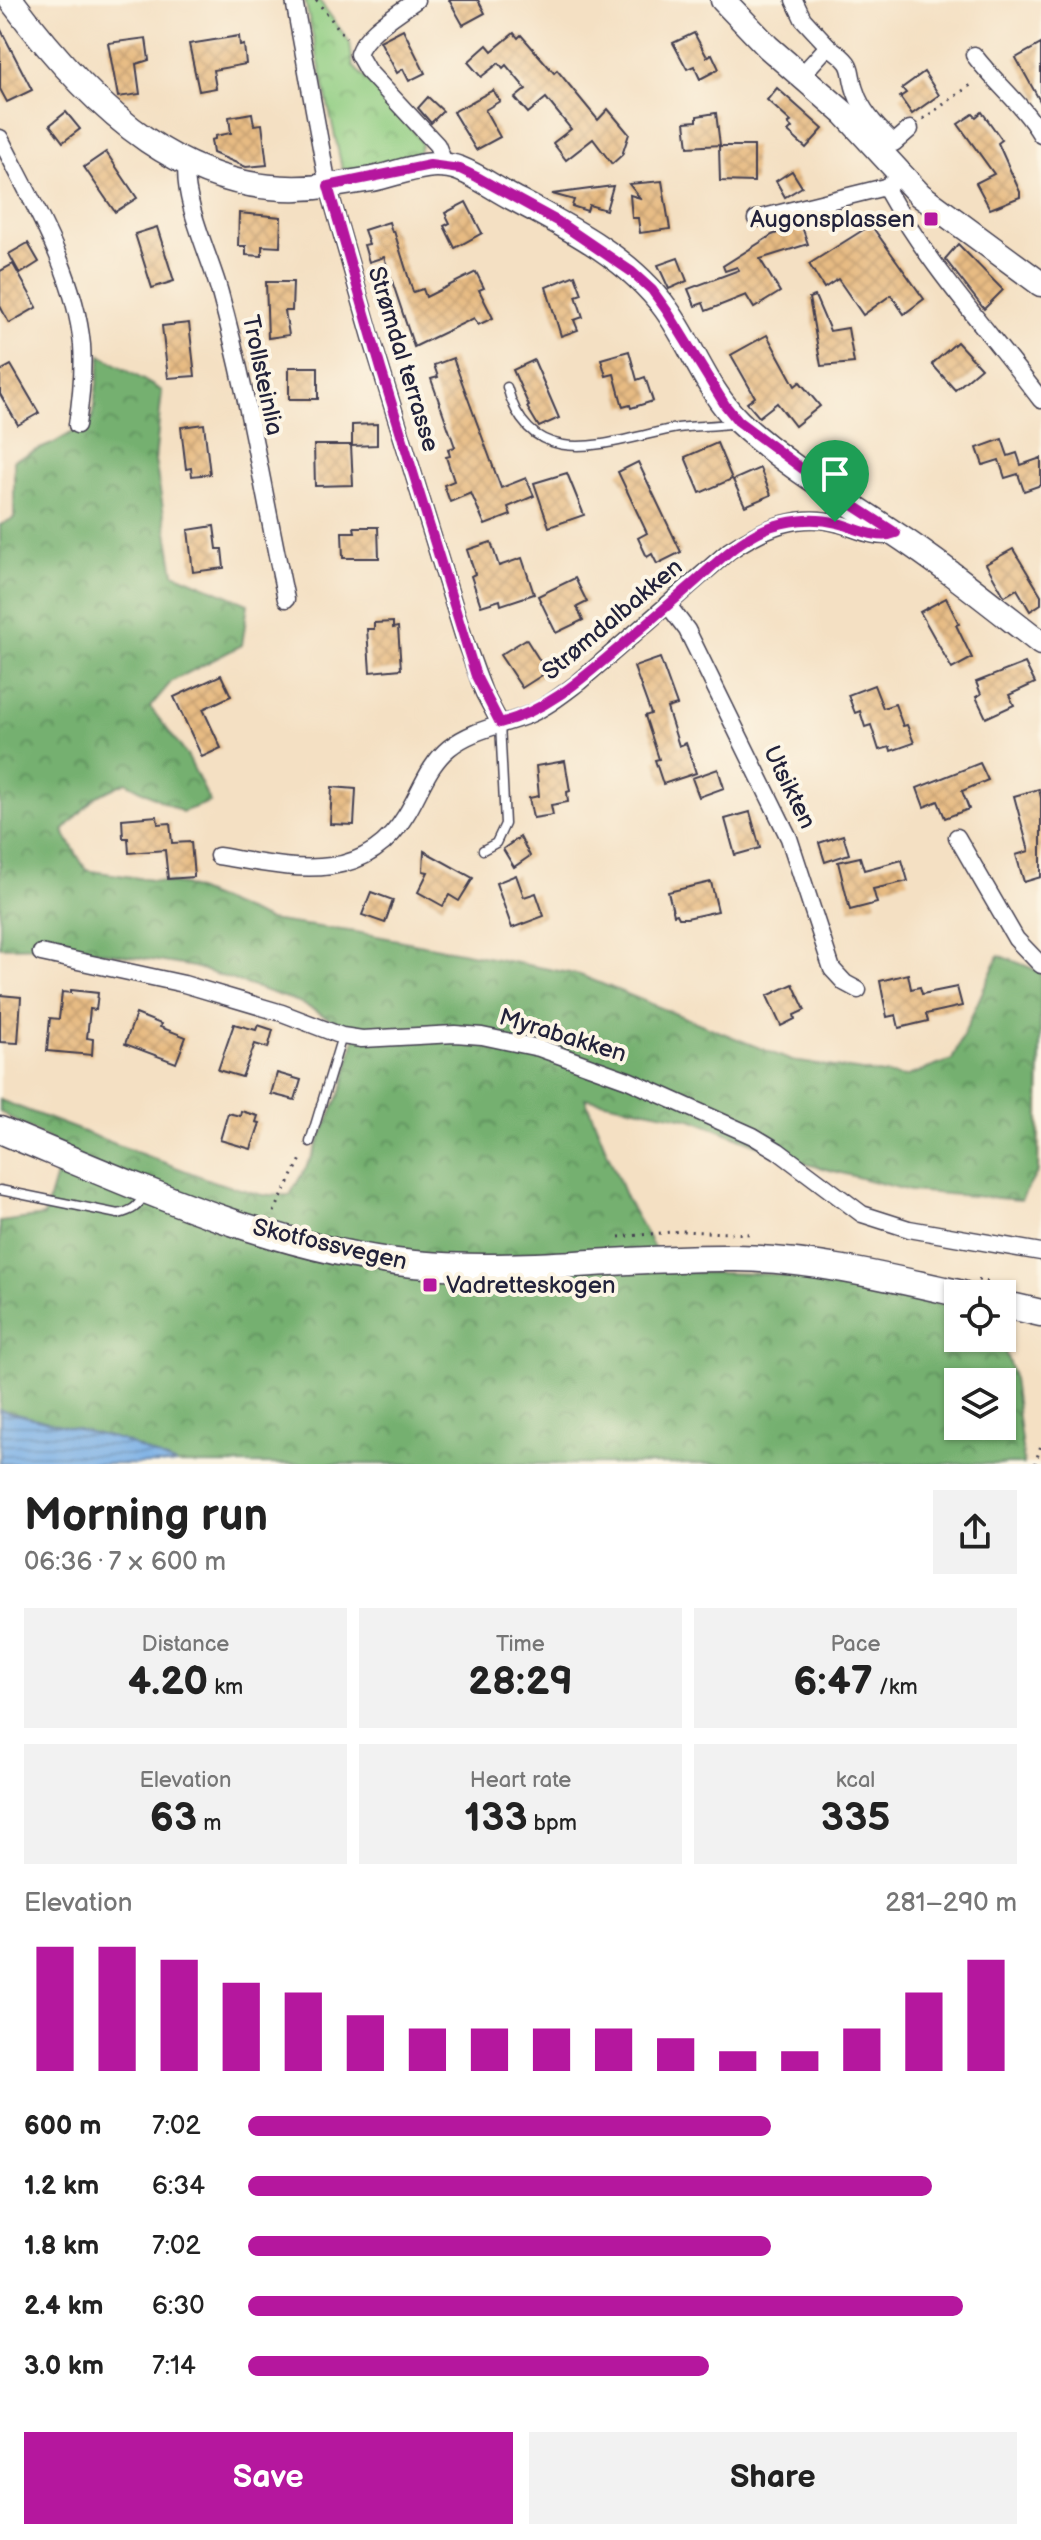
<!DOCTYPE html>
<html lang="en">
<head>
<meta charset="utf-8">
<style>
	body { margin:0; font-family:"Balsamiq Sans",sans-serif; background:#f2f2f2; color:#222; height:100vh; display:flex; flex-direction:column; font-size:30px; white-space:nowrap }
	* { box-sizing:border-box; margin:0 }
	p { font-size:26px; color:#767676 }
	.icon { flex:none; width:44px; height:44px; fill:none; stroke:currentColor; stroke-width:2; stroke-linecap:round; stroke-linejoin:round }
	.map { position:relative; height:1464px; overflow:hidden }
	.sheet { display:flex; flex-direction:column; background:#fff; flex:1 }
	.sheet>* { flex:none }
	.buttons { position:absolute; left:944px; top:1280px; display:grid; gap:16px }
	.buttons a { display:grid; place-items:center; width:72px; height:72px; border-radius:0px; background:#fff; box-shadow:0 2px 6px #0004; font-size:40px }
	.pin { position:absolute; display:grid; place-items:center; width:68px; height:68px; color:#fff; margin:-82px -34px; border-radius:50% 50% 50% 0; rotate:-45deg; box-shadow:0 0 8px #0007 }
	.pin .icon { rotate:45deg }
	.round { display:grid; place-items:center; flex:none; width:84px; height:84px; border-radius:0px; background:#f2f2f2 }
	.head { display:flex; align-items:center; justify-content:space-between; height:136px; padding:0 24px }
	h1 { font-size:44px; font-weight:600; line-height:60px }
	.figures { display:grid; grid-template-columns:repeat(3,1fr); gap:12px; height:136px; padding:8px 24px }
	.figures div { display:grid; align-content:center; border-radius:0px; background:#f2f2f2; text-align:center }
	.figures b { font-size:40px; font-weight:600 }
	.figures small { font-size:22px; font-weight:400 }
	.figures p { font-size:22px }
	.chart { height:224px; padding:16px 24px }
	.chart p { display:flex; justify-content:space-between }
	.chart svg { width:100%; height:144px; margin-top:8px; stroke:#b5179e; stroke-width:6 }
	.primary-button { display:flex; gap:16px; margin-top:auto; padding:16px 24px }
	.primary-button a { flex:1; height:92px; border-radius:0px; background:#b5179e; color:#fff; font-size:32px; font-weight:600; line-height:92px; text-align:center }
	.primary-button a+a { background:#f2f2f2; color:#222 }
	ul { padding:0 24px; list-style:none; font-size:26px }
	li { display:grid; grid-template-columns:128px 96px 1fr; align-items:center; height:60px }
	li i { height:20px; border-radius:10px; background:#b5179e }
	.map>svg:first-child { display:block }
	.forest { fill:url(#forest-crowns); stroke:#4b6956; stroke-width:2; fill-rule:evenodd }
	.park { fill:url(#park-crowns); stroke:#59785e; stroke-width:2 }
	.water { fill:url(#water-rules); stroke:#4c6890; stroke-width:2 }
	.building { fill:url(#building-cross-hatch) }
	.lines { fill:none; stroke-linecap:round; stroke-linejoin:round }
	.lane-casing { stroke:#423e4f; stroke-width:11 }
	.street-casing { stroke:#423e4f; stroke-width:19 }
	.secondary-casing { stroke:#423e4f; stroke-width:27 }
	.primary-casing { stroke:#423e4f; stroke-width:29 }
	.path { stroke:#423e4f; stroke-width:3; stroke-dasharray:2 6; stroke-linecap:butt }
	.lane { stroke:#fff; stroke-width:8 }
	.street { stroke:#fff; stroke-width:16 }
	.secondary { stroke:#fff; stroke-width:24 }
	.primary { stroke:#fff; stroke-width:26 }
	.route-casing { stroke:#fff; stroke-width:16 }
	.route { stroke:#b5179e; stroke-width:10 }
	.poi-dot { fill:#b5179e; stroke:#fcf5e5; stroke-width:3 }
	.labels { text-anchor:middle; stroke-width:8; stroke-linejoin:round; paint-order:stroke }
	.poi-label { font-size:24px; fill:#22223b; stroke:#fcf5e5; text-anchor:end }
	.street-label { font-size:24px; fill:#22223b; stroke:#fcf5e5 }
</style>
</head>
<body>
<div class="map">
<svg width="1041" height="1464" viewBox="0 0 1041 1464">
	<defs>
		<pattern id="forest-crowns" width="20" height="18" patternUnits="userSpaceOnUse" patternTransform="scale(2)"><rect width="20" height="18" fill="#74b070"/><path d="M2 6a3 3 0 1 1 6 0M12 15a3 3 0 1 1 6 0" fill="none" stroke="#5f8f5d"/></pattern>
		<pattern id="park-crowns" width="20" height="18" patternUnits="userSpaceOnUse" patternTransform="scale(2)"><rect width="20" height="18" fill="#90cd82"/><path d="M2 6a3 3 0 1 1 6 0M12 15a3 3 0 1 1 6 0" fill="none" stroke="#7cb071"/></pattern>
		<pattern id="water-rules" width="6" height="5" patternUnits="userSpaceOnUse" patternTransform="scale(2)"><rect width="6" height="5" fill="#77aee6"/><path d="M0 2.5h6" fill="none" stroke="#618dbc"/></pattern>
		<pattern id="building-cross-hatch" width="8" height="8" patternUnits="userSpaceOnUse" patternTransform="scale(2)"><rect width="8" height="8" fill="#e7bb83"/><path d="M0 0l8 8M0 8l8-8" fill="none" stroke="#c6a072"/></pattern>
	</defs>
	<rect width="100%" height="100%" fill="#fcf5e5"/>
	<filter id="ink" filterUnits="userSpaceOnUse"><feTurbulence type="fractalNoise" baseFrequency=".0125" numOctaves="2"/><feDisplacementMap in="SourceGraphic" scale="16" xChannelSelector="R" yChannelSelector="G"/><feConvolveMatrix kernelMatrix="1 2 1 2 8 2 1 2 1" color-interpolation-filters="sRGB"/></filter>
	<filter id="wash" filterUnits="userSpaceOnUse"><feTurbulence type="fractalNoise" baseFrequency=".006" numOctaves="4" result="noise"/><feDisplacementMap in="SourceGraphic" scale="32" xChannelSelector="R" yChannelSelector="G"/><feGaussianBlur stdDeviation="1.8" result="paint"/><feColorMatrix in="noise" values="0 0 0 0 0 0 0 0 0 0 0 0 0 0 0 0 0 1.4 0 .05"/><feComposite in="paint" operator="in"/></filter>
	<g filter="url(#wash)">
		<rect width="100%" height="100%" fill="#f4e0c3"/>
		<path class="forest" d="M 101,355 L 162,391 L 155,461 L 174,573 L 248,604 L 242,645 L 172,681 L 150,707 L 187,755 L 210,802 L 182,812 L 126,782 L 95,797 L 63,831 L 86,870 L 184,885 L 268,920 L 356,932 L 580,975 L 792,1061 L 905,1077 L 952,1060 L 999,955 L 1041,972 L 1038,1171 L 1021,1200 L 910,1191 L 803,1163 L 691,1119 L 585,1098 L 627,1200 L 668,1272 L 773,1274 L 858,1286 L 948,1305 L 958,1309 L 958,1338 L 1000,1338 L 1012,1371 L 1024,1464 L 176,1464 L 121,1440 L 0,1410 L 0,1222 L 44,1216 L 64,1148 L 0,1112 L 0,1100 L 215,1182 L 262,1195 L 290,1195 L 313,1155 L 343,1087 L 356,1033 L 299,1002 L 194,967 L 67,946 L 0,947 L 0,525 L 14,518 L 14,460 L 52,444 L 92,421 ZM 958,1382 L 1002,1382 L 1002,1426 L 958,1426 Z"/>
		<polygon class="park" points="305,0 319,0 350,43 353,66 402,116 422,143 418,154 351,172 342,168"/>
		<polygon class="water" points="0,1410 121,1440 176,1464 0,1464"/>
		<g id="blocks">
			<g class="building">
				<polygon points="449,0 478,0 485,13 463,25"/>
				<polygon points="0,28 32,90 7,102 0,89"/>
				<polygon points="403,29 425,73 409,81 403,69 397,73 380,41"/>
				<polygon points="514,33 518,38 521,35 554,73 557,70 598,120 608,109 629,134 622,155 612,164 593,139 566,160 553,143 571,129 546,98 528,113 515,98 526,89 506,65 503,68 499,63 481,77 468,62 487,45 492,51"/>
				<polygon points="694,33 707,57 712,54 719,69 700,79 694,66 687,69 673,43"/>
				<polygon points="239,36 240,46 244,45 246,64 213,70 216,88 199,91 189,44"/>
				<polygon points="146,38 149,60 136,64 140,94 118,97 108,43"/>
				<polygon points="1041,44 1041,103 1016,58"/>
				<polygon points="924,72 939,95 912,114 900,97 906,93 902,88"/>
				<polygon points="777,88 823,129 806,148 788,132 792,128 788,124 791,122 767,100"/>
				<polygon points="493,90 500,101 485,110 500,137 476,150 453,112"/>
				<polygon points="428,97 443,111 431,123 418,108"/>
				<polygon points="66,112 80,129 63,142 50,125"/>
				<polygon points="982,112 1002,140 998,143 1020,192 1020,197 990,209 976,183 994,174 958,124 973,114 976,117"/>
				<polygon points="252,113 254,125 262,124 267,165 246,167 213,153 211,140 215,139 215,136 231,133 229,117"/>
				<polygon points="716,113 720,145 688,147 685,122 697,121 697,116"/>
				<polygon points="719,146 754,146 754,182 720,181"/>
				<polygon points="106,152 137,198 115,212 84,167"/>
				<polygon points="792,171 802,187 785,197 776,181"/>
				<polygon points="662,181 670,229 640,233 638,218 632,218 630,195 640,198 629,184"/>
				<polygon points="613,186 606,210 589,205 587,211 572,206 574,200 552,194"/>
				<polygon points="466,202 482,233 455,248 444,226 450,223 445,213"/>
				<polygon points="239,213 281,217 280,247 262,246 262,256 246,255 246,246 238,246"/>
				<polygon points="389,222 392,232 394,231 413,292 423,289 426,297 476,272 484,288 479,290 493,318 478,325 474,318 414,347 384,257 369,262 364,245 369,244 364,230"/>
				<polygon points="801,224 808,244 760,259 780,292 754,308 746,295 706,311 703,303 695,306 688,289 739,270 737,267 725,271 723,266 772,235"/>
				<polygon points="871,225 924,299 904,314 891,295 863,315 838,279 824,288 809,264"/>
				<polygon points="157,227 174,281 152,288 135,234"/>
				<polygon points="28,243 39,262 20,274 9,254"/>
				<polygon points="958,244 1003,290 984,309 945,259"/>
				<polygon points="678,258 687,281 669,289 658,265"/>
				<polygon points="13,264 37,307 9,323 0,306 0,271"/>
				<polygon points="575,275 582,294 576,296 583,317 574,320 578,330 561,336 546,287"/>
				<polygon points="266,282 293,282 292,311 285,311 289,335 268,338"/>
				<polygon points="815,296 830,331 848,328 854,363 821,366 809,298"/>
				<polygon points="189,323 195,376 168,378 162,326"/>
				<polygon points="767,335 795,386 800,382 820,406 795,426 777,403 759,417 747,403 755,397 731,355"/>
				<polygon points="957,342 981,368 955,390 932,364"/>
				<polygon points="629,351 637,380 645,377 653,401 631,408 630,405 623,407 614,374 606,376 601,359"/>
				<polygon points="453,358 501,488 526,478 534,496 508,507 511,515 485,525 471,493 450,502 444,485 454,481 446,457 450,456 448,449 455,447 431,379 438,377 434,365"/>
				<polygon points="534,360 559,418 539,427 527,407 529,406 513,370"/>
				<polygon points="11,365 39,413 18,425 0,394 0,371"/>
				<rect x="289" y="367" width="29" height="32"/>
				<polygon points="204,424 210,474 192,476 191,468 186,469 181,427"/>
				<polygon points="377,424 377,445 352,446 352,425"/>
				<polygon points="1002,439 1008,456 1017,453 1021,465 1041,458 1041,485 1024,491 1018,474 1005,478 999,460 983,465 977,448"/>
				<polygon points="717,443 732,479 700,493 685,457"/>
				<polygon points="314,445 351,445 353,485 315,486"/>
				<polygon points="638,462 681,552 657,564 652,554 647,557 638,538 647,533 618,472"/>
				<polygon points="760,468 771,495 745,506 733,480"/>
				<polygon points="567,473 584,515 549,527 534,483"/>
				<polygon points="214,526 217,549 222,549 224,568 193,572 188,530"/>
				<polygon points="354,527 378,527 379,558 343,558 342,532 355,532"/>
				<polygon points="491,542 499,566 522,558 534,594 501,605 500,600 481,606 471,576 475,574 467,550"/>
				<polygon points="1013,549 1041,595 1041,604 1030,611 1017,589 1005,596 1003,594 986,564"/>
				<polygon points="575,578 587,602 577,607 583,620 556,633 538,596"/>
				<polygon points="946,598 959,624 956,625 972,658 952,669 920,612"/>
				<polygon points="393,622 393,628 398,627 401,669 370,672 367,629 374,629 374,623"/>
				<polygon points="526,639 547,672 522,688 500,655"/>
				<polygon points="660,658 677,705 667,708 679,746 686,743 696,773 663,784 655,760 659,759 645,716 651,714 634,667"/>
				<polygon points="1025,663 1035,683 1009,695 1014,705 986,718 976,697 981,694 976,682"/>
				<polygon points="221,675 231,696 203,709 221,748 202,757 174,697"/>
				<polygon points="874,685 883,708 895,704 903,726 907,725 914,743 891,751 890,747 879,750 871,725 865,727 860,711 855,713 848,695"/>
				<polygon points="565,761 570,791 567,792 568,802 551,805 553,815 533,818 529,798 539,796 536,766"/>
				<polygon points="980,763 988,780 962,791 969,809 945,818 938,801 924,807 917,788"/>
				<polygon points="718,769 724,788 699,797 692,778"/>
				<polygon points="332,787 356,789 354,825 330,824"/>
				<polygon points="1039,789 1041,798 1041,877 1024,882 1016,855 1029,851 1014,796"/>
				<polygon points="750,812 760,848 735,855 725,819"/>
				<polygon points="157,816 158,824 170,823 172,843 191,842 194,877 168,879 165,850 129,853 128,838 123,838 122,819"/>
				<polygon points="843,835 849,854 825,862 819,843"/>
				<polygon points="520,837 530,856 514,867 503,849"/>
				<polygon points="424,851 473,878 459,901 449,895 443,906 418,892 428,872 423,871"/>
				<polygon points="860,857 864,870 902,860 908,881 873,889 877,903 850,910 838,862"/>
				<polygon points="516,875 524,897 536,893 544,916 512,928 496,883"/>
				<polygon points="711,882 718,911 687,918 679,918 677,914 674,915 668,892"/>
				<polygon points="371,892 393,900 385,923 362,915"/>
				<polygon points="908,974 911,989 920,987 922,994 957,987 962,1006 926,1014 928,1021 899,1028 896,1015 887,1017 880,981"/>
				<polygon points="793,984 805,1010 794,1015 795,1019 781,1026 767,996"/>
				<polygon points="71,990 98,993 96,1010 90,1009 87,1038 93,1039 92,1055 47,1051 50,1018 59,1019 62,992 71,993"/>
				<polygon points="0,995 21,997 18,1043 0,1042"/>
				<polygon points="136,1014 161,1024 160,1027 186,1037 176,1063 125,1044"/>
				<polygon points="234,1024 256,1030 258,1025 273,1030 268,1048 255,1044 242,1077 218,1070"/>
				<polygon points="277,1073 301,1080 295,1100 271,1094"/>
				<polygon points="241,1111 258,1116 256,1122 260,1123 251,1149 220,1140 228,1113 240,1116"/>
			</g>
		</g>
	</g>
	<g filter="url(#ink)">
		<use href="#blocks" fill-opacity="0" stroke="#423e4f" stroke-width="2"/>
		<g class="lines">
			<defs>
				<g id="lane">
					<path d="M 507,387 C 531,475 606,442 672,429 C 692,425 714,427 734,423"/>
					<polyline points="483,850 496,843 505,824 500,723"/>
					<polyline points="310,1142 342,1036"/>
					<path d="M 0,1190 L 118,1214 C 132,1211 138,1207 144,1195"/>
				</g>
				<g id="street">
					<polyline points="294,0 328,186 372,340 465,641 484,693 500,723"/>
					<path d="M 416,0 C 398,14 365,32 358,54 L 367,70 L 437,145 L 445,165"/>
					<polyline points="794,0 803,19 828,46 801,76"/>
					<path d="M 828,46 C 861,69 845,68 858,98 C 866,116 880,130 894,143 L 910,129"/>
					<path d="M 974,55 C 995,83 1023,104 1041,135"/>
					<path d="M 0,138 C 32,202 75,272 82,345 C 84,372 81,398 77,425"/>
					<path d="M 187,164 C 181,197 211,259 220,293 C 248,394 264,497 286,599"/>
					<path d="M 885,187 C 928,265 988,330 1041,400"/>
					<polyline points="756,219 885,187 893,182"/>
					<polyline points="668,605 687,630 789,838 832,969 845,983 858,990"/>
					<polyline points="957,837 1016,939 1041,965"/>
					<path d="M 218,856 C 288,867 363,888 406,815 C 420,793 428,765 449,748 C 473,729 501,726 528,715 C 547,707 563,694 579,682 L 729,551 C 762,529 800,511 840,524 C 857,529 877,540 894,534"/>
					<polyline points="41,953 184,984 282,1013 342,1036 362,1039 455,1034 482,1036 539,1048 628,1080 753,1136 778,1151 862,1214 909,1229 1041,1252"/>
				</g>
				<g id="secondary">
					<path d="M 11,0 C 89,105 190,208 334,185 C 346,183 359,181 372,179 C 401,173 430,158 460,169 C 478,176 494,188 511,197 C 566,226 629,257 666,309 C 692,345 707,391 739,422 C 781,462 843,499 891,531 C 943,565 992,605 1041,643"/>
					<polyline points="723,0 768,47 845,114 920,195 1041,284"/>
				</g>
				<g id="primary">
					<path d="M 0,1130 C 131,1184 272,1250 414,1264 C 521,1274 628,1256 735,1258 C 812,1259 887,1277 962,1294"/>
					<polyline points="1002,1304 1041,1313"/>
				</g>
			</defs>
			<use href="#lane" class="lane-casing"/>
			<use href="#street" class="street-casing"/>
			<use href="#secondary" class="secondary-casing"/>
			<use href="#primary" class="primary-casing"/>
			<g class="path">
				<polyline points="316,0 346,38"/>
				<polyline points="923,119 975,82"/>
				<polyline points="274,1212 303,1155"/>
				<polyline points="619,1237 682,1231 751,1234"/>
				<polyline points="978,1280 994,1283"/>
				<polyline points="1035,1464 1041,1445"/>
			</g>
			<use href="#lane" class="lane"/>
			<use href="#street" class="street"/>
			<use href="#secondary" class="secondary"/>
			<use href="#primary" class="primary"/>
		</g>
	</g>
	<g class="lines" filter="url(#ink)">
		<defs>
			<path id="route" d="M 430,165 L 460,169 L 477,177 L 557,221 L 632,272 L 652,290 L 667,311 L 725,405 L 738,421 L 839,496 L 896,533 C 877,541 855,527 837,523 C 814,517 786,520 765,529 C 738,541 717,562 696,581 C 672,602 647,623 622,645 C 584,677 549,710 500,723 L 476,676 L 381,369 L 328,186 Z"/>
		</defs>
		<use href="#route" class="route-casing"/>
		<use href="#route" class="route"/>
	</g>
	<g class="poi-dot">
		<rect x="923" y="211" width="16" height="16" rx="4"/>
		<rect x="422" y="1277" width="16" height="16" rx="4"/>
	</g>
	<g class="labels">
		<g class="poi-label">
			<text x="915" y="227">Augonsplassen</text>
			<text x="446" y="1293" text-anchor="start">Vadretteskogen</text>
		</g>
		<g class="street-label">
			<text transform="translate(404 359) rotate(73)" y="8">Strømdal terrasse</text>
			<text transform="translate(263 375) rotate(78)" y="8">Trollsteinlia</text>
			<text transform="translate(612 619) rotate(-40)" y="8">Strømdalbakken</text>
			<text transform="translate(790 787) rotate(64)" y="8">Utsikten</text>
			<text transform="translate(563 1035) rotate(17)" y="8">Myrabakken</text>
			<text transform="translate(330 1244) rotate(13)" y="8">Skotfossvegen</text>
		</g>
	</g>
</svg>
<div class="buttons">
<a><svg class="icon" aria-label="locate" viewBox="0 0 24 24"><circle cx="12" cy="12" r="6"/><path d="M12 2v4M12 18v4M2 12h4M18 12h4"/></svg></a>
<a><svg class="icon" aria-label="layers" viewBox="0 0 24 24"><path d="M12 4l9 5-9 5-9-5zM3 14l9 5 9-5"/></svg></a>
</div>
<div class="pin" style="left:835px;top:522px;background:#1e9e55"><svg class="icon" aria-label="arrive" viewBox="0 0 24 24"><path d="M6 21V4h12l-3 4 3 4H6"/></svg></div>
</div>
<section class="sheet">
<div class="head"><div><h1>Morning run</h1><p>06:36 · 7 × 600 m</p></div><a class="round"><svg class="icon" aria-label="share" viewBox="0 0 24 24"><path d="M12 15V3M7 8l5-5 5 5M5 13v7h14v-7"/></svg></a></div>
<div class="figures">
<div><p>Distance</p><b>4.20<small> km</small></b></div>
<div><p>Time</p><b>28:29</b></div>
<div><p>Pace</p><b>6:47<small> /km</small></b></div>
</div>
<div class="figures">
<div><p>Elevation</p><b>63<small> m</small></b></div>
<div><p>Heart rate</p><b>133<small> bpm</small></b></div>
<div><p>kcal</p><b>335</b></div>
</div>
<div class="chart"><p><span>Elevation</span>281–290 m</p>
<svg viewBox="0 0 160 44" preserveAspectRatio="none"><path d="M5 44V6M15 44V6M25 44V10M35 44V17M45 44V20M55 44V27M65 44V31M75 44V31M85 44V31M95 44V31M105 44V34M115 44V38M125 44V38M135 44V31M145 44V20M155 44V10"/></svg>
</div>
<ul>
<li><b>600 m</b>7:02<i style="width:68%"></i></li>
<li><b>1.2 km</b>6:34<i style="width:89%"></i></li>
<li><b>1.8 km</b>7:02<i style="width:68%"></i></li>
<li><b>2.4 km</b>6:30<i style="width:93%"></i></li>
<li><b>3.0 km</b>7:14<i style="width:60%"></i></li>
</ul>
<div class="primary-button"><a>Save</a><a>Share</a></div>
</section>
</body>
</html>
